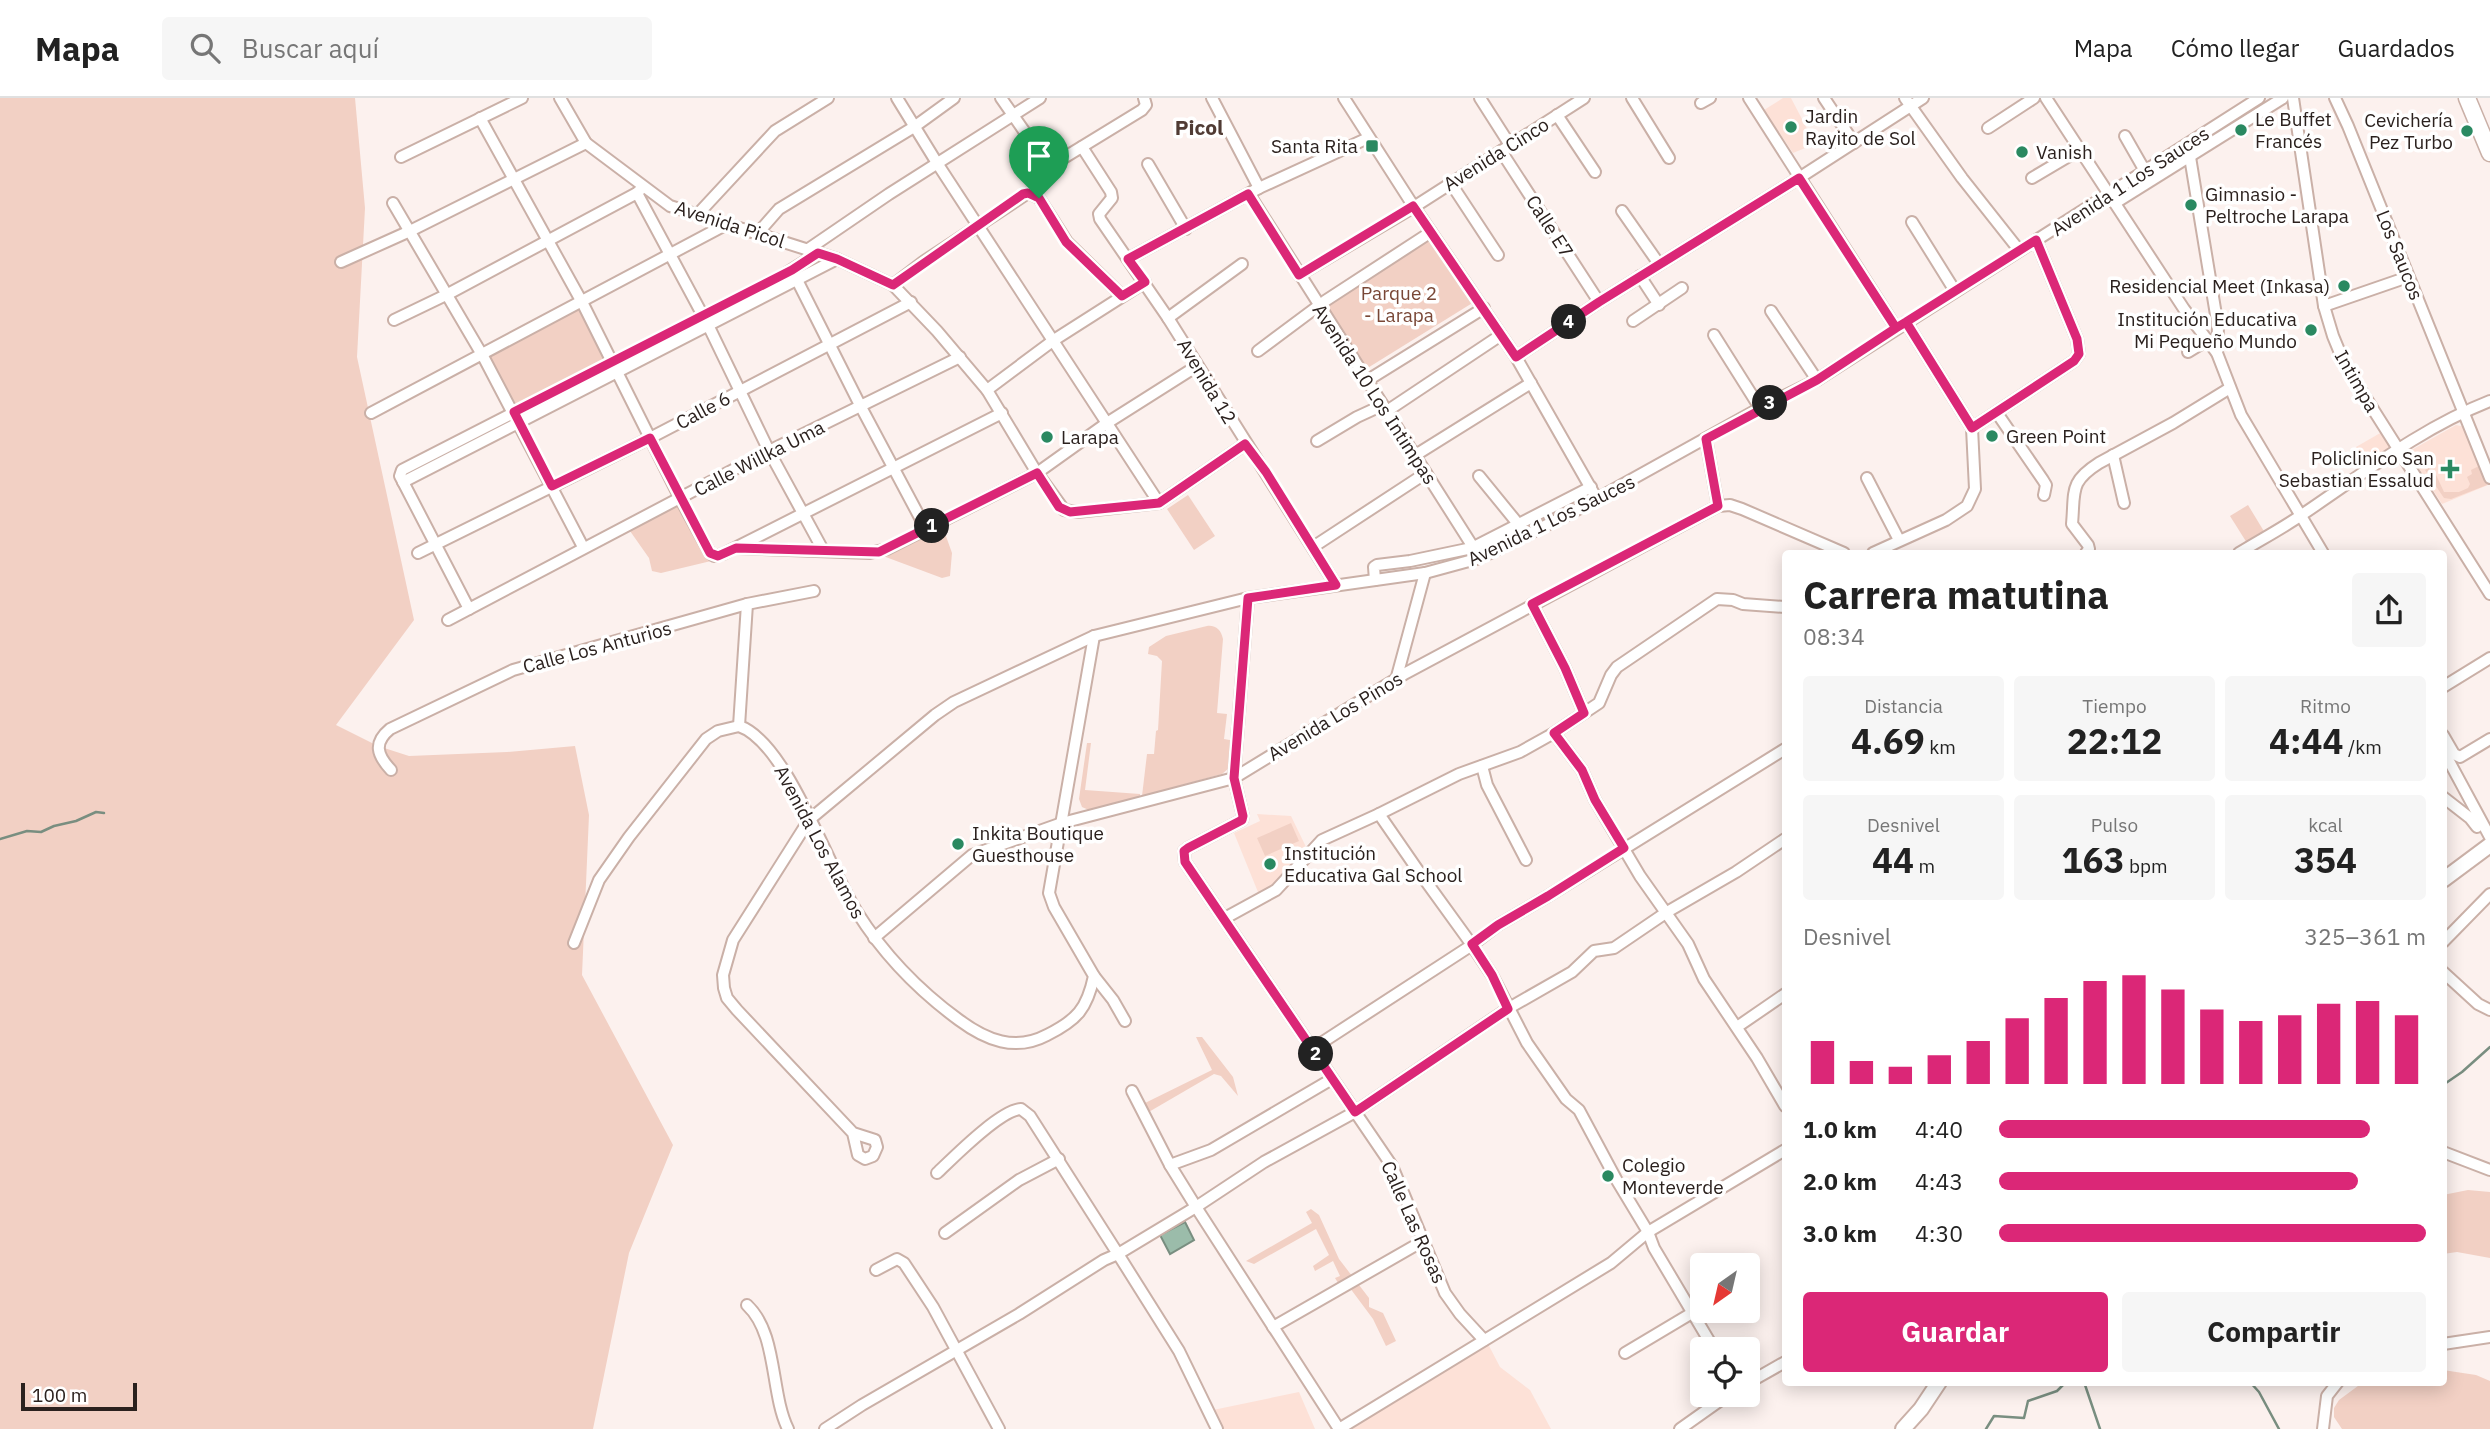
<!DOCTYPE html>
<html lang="es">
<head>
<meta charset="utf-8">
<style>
	body { margin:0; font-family:"IBM Plex Sans",sans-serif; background:#f6f6f6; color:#222; height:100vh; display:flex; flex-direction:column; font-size:26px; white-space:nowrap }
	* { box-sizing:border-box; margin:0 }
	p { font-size:23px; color:#767676 }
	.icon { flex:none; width:38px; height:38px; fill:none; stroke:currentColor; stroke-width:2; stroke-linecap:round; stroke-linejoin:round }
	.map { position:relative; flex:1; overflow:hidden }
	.drawer { position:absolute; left:1782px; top:452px; width:665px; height:836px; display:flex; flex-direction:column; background:#fff; border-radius:7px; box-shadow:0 4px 18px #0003 }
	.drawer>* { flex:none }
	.needle { width:46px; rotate:214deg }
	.fabs { position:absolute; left:1690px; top:1155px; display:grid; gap:14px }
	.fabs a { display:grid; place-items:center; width:70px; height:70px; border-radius:7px; background:#fff; box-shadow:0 4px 18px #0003; font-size:35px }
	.scale { position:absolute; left:21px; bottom:18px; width:116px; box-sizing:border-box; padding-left:7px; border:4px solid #2b211e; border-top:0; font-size:19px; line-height:24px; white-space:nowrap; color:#2b211e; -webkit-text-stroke:5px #fff; paint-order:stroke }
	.pin { position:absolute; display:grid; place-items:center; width:60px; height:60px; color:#fff; margin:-72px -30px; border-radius:50% 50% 50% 0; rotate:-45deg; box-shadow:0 0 7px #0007 }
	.pin .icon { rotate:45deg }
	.km { position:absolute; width:35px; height:35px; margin:-18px; border-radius:50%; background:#222; color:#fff; font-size:19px; line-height:35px; text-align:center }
	.round { display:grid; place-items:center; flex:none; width:74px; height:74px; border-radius:7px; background:#f6f6f6 }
	.head { display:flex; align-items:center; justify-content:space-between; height:119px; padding:0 21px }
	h1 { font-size:38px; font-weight:700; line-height:52px }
	.stats { display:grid; grid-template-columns:repeat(3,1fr); gap:10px; height:119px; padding:7px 21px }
	.stats div { display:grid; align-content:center; border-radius:7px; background:#f6f6f6; text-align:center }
	.stats b { font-size:35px; font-weight:700 }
	.stats small { font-size:19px; font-weight:400 }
	.stats p { font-size:19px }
	.chart { height:196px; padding:14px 21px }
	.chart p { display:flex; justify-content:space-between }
	.chart svg { width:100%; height:126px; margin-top:7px; stroke:#db2777; stroke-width:6 }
	.cta { display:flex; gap:14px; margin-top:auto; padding:14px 21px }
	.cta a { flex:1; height:80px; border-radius:7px; background:#db2777; color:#fff; font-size:28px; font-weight:700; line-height:80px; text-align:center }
	.cta a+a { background:#f6f6f6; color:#222 }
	ul { padding:0 21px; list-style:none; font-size:23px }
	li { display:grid; grid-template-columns:112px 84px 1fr; align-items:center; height:52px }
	li i { height:18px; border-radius:9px; background:#db2777 }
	header { display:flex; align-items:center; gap:42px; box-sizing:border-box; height:98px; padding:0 35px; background:#fff; border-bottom:2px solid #e0e0e0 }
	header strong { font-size:33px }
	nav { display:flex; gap:38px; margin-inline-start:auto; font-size:24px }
	.search { width:490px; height:63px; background:#f6f6f6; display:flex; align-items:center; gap:18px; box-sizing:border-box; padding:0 24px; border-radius:7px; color:#767676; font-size:26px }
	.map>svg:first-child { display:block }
	.built { fill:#fde1d7 }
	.green { fill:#f2d0c4 }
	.water { fill:#9bbcaa; stroke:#798e80; stroke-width:2 }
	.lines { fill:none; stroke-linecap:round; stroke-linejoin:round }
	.stream { stroke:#798e80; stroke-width:2.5 }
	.minor-casing { stroke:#cab0a7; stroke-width:14 }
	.major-casing { stroke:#cab0a7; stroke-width:18 }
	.highway-casing { stroke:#cab0a7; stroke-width:19 }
	.minor { stroke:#fff; stroke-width:10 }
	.major { stroke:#fff; stroke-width:14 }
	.highway { stroke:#fff; stroke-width:16 }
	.route-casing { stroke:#fff; stroke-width:14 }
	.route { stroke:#db2777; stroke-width:9 }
	.poi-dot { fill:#2a8961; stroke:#fff; stroke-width:2.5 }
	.labels { text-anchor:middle; stroke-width:7; stroke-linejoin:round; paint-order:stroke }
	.poi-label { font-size:19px; fill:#2b211e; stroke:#fff; text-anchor:start }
	.street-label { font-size:19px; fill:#2b211e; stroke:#fff }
	.park-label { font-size:19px; fill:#794736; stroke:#fff }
	.neighbourhood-label { font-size:21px; font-weight:bold; fill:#503b34; stroke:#fff }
</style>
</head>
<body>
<header>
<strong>Mapa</strong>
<div class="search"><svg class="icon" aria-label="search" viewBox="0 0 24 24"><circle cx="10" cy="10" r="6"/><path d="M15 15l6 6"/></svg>Buscar aquí</div>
<nav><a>Mapa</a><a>Cómo llegar</a><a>Guardados</a></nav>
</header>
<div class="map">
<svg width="2490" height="1331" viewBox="0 0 2490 1331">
	<rect width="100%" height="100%" fill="#fcf1ee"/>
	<g class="built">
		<polygon points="1783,0 1791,0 1815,46 1793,55 1764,12"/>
		<polygon points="2456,327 2465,329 2488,387 2442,406 2408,354"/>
		<polygon points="2382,334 2394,351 2364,368 2356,356 2356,349"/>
		<polygon points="1257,716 1291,718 1307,751 1274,793 1260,799 1234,735 1260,723"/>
		<polygon points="1487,1244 1500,1269 1530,1292 1551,1331 1343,1331"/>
		<polygon points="1299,1294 1315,1331 1221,1331 1213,1312"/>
	</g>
	<g class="green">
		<polygon points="0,0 355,0 365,110 357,259 414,522 336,627 378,648 409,658 507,654 575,648 589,717 582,877 673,1047 629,1155 593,1331 0,1331"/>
		<polygon points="1431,141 1474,204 1366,271 1325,207"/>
		<polygon points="583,206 609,265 517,312 486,256"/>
		<polygon points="2432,368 2444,394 2459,394 2468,390 2470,386 2467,379 2472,376 2471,372 2479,368 2487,387 2451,401 2444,400 2425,372"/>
		<polygon points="1188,397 1215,438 1194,452 1167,411"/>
		<polygon points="679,406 711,463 661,475 652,473 649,460 630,433"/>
		<polygon points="2248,407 2265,435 2247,445 2230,418"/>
		<polygon points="942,427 952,455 950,478 942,480 883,458"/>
		<path d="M 1207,528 C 1216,527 1221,532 1223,541 L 1217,615 L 1227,616 L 1224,641 L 1235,643 L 1229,670 L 1222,676 L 1142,698 L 1147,656 L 1154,656 L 1156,633 L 1158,632 L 1162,563 L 1157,558 L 1148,556 L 1149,549 L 1166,538 Z"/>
		<polygon points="1087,645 1091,645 1085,692 1140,696 1140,699 1091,713 1082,709 1079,701"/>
		<polygon points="1291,725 1299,743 1265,758 1257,740"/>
		<polygon points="1196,939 1202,939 1233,979 1238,998 1221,978 1214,976 1147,1015 1143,1006 1212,972"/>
		<polygon points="2468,1092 2490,1094 2490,1160 2457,1154 2443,1156 2443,1097"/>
		<polygon points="1311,1111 1319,1117 1339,1161 1369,1200 1369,1209 1383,1215 1396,1243 1386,1248 1373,1221 1347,1186 1340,1188 1335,1180 1340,1178 1333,1163 1315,1173 1313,1168 1329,1157 1316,1131 1254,1166 1246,1163 1312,1125 1306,1114"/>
		<polygon points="2443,1272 2476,1277 2490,1283 2490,1331 2342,1331 2334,1319 2334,1310 2339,1302 2362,1285 2443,1284"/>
	</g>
	<polygon class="water" points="1185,1124 1194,1142 1170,1156 1160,1137"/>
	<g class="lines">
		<g class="stream">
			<polyline points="0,741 27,733 41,734 54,728 76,723 96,714 104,715"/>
			<polyline points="2443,987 2462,974 2490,949"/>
			<polyline points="2084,1284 2100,1331"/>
			<polyline points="2250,1284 2259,1294 2279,1331"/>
			<polyline points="1986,1331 1994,1318 2024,1320 2028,1303 2057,1293 2066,1284"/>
		</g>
		<defs>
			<g id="minor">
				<polyline points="560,0 586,45 670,108 837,161 893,187 937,233 987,292 1037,375 1064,412 1077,414 1159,405 1245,346"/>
				<polyline points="897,0 937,65 1159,405"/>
				<polyline points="1001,0 1043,60 1051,65 1057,64 1142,12 1146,7 1144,0"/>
				<polyline points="1212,0 1259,90"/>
				<polyline points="1344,0 1414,109 1516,259 1597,401"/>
				<polyline points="1480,0 1510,47"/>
				<polyline points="1632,0 1669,60"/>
				<polyline points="1749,0 1896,230"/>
				<polyline points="1824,0 1854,45"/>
				<polyline points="1905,0 1962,80 2019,152"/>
				<polyline points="2046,0 2184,211 2217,255 2241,317 2323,455"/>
				<polyline points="2293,0 2324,208 2333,238 2345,267 2490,496"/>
				<polyline points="2335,0 2348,28 2490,380"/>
				<polyline points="1701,5 1710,0"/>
				<polyline points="1557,17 1595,74"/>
				<polyline points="480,20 583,206 680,400 710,455 714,458 723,456 1002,315"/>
				<polyline points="1988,30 2034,0"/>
				<polyline points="2125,38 2145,73"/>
				<polyline points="1082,49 1111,94 1112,100 1099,116 1100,121 1168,220 1336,487"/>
				<polyline points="1501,53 1599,204"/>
				<polyline points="401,59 522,0"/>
				<polyline points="2190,59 2218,229 2217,255"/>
				<polyline points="1148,66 1186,131"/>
				<polyline points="2032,80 2081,51"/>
				<polyline points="1450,84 1498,157"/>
				<polyline points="637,95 709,229 769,353 823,452"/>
				<polyline points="1249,96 1480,460"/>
				<polyline points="393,105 484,260 583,449"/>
				<polyline points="2115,105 2283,0"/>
				<polyline points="1622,113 1659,166"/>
				<polyline points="698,116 775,33 828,0"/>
				<polyline points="1912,124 1955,193"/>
				<polyline points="758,135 779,111 914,29 954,0"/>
				<polyline points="807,152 889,96 1040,0"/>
				<polyline points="1128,161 1259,90 1368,40"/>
				<polyline points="341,164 410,133 586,45"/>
				<polyline points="1299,177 1414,109 1584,0"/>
				<polyline points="795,178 861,309 926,431"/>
				<polyline points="1640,178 1659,207"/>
				<polyline points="893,187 923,164 1028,95 1039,100 1067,144 1122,198"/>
				<polyline points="2324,208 2408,179"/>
				<polyline points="1771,213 1817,282"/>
				<polyline points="1168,220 1242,166"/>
				<polyline points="394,222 448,196 637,95 642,90"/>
				<polyline points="1633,223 1682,190"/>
				<polyline points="1714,237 1760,310"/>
				<polyline points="1258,253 1325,203 1431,134"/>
				<polyline points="2188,254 2206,243"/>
				<polyline points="1516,259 1599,204 1799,80 1923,0"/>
				<polyline points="1368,282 1484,210"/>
				<polyline points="987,292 1054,242 1145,184"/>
				<polyline points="1387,313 1501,237"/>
				<polyline points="371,315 727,126"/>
				<polyline points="1997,315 2043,382 2046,387 2044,397"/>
				<polyline points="1972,330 2074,263 2079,256 2077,241 2036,142"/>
				<polyline points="1706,341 1718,408"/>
				<polyline points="1317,343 1357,319 1383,307"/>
				<polyline points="2113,357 2124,405"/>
				<polyline points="1414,358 1531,285"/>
				<polyline points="1479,378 1519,427"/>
				<polyline points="1867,380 1899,442"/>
				<polyline points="403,384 837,161"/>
				<polyline points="1313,449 1426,375"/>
				<polyline points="737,450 870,455 887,451 1037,375 1107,325 1197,268"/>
				<polyline points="418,455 650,340 911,204"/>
				<polyline points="1873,455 1946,422 1967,408 1975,391 1972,330 1906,224"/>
				<path d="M 2086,455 L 2089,451 L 2088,447 L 2072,426 C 2075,393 2069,384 2099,365 L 2173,325 L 2230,290"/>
				<path d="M 2239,455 C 2260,442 2283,430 2303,416 C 2364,375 2421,330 2490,303"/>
				<polyline points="1375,482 1374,469 1377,467 1410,463 1472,450 1591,389"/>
				<polyline points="1248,500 1234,680 1243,718 1242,722 1188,750 1184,753 1185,764 1392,1068 1445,1195 1460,1216 1484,1242"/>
				<polyline points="1532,506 1565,570 1584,615"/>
				<polyline points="1785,509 1743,506 1733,502 1717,501 1617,569 1611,577 1599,605 1554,635 1582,672 1595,702 1640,778 1688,846 1704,881 1757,960 1785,1008"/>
				<polyline points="469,511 400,378 402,372 785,176 818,155"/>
				<polyline points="448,522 769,353 960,259"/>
				<polyline points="1396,582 1425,475"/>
				<polyline points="2443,589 2490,560"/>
				<polyline points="739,628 747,506"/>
				<polyline points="1554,635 1520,654 1459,676 1379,716 1417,771 1472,847 1498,827 1548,798 1785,651"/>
				<polyline points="2443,637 2454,656 2460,659 2490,641"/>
				<polyline points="2443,652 2490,739"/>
				<polyline points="1482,668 1487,687 1526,762"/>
				<path d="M 391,672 C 377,657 373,645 390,631 L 513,572 L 747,506 L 814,493"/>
				<polyline points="2443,699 2470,720 2477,729"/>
				<polyline points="1225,820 1276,792 1322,742 1379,716"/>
				<polyline points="874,840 972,757 1062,725 1234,680 1406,575 1718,408 1730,407 1742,411 1844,455"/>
				<polyline points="2443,844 2490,796"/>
				<path d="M 574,845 L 599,782 L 629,739 L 706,641 L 718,633 L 739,628 C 787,644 828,770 857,814 C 884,857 918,892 959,922 C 986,942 1015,954 1047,937 C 1077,922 1087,911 1094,878 L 1054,809 L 1049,795 L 1094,538"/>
				<polyline points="2443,874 2478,906 2490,912"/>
				<polyline points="1094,878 1113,902 1125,923"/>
				<polyline points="1737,929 1785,896"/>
				<polyline points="1312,951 1472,847 1492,877 1527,945 1566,1001 1579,1012 1616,1081 1648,1134 1654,1150 1714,1251"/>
				<polyline points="1132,993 1170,1067"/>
				<polyline points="853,1035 858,1057 865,1061 873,1058 877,1049 875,1042 853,1035 737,912 727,900 724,890 723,877 733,842 809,722 935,617 954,604 1094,538 1248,500 1425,475 1480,460 1573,414 1760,310 1817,282 2259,0"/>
				<polyline points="2443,1054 2490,1072"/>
				<polyline points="945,1135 1019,1082 1059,1061"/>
				<polyline points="876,1172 897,1161 904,1165 933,1209 999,1331"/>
				<path d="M 747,1207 C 778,1236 770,1294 788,1331"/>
				<polyline points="1273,1229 1423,1143"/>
				<polyline points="2443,1246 2490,1239"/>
				<polyline points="1625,1255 1692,1215"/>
				<polyline points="1748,1285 1785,1264"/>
				<path d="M 825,1331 L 862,1307 L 1019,1216 L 1104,1162 L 1118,1156 L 1030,1018 L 1021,1011 C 1000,1012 953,1060 937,1075"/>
				<polyline points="1217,1331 1179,1253 1118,1156 1196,1109 1170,1067 1211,1052 1332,981"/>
				<polyline points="1339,1331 1196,1109 1264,1064 1355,1014 1509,910 1572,874 1594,853 1614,850 1667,814 1736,774 1785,741"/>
				<polyline points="1339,1331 1611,1165 1648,1134 1785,1052"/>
				<polyline points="1680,1331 1728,1297"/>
				<polyline points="2323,1331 2327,1298 2338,1284"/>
			</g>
			<g id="major">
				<polyline points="2443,782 2490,747"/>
				<polyline points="1903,1331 1921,1311 1939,1284"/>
			</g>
			<polyline id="highway" points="2467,0 2490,55"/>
		</defs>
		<use href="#minor" class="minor-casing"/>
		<use href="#major" class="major-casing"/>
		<use href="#highway" class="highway-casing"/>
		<use href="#minor" class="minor"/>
		<use href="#major" class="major"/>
		<use href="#highway" class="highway"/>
	</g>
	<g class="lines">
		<defs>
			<polyline id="route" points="1039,100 1028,95 1023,96 893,187 837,161 818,155 792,172 514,314 552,388 650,340 710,455 718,458 736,450 879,454 1037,375 1059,409 1070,414 1159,405 1245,346 1266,374 1336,487 1248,500 1234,680 1243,718 1242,722 1188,750 1184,753 1185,764 1355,1014 1508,911 1492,877 1472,846 1498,827 1548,798 1624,750 1595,702 1582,672 1554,635 1584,615 1565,570 1532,506 1718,408 1706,341 1817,282 1896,230 1906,224 2036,142 2077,241 2079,256 2074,263 1972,330 1906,224 1896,230 1799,80 1599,204 1516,259 1413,108 1299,177 1248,96 1128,161 1145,184 1122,198 1066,144 1039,100"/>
		</defs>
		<use href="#route" class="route-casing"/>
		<use href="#route" class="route"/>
	</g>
	<g class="poi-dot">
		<circle cx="1791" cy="29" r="7"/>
		<circle cx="2241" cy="32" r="7"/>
		<circle cx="2467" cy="33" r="7"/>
		<rect x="1365" y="41" width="14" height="14" rx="3.5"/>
		<circle cx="2022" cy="54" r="7"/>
		<circle cx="2191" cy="107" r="7"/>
		<circle cx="2344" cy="188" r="7"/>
		<circle cx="2311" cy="232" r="7"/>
		<circle cx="1992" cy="338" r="7"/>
		<circle cx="1047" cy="339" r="7"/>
		<path d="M2446.5 360.5h7v7h7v7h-7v7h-7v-7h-7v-7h7z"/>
		<circle cx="958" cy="746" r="7"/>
		<circle cx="1270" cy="766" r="7"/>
		<circle cx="1608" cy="1078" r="7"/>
	</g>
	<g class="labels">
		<g class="poi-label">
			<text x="1805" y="25">Jardin<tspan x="1805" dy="22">Rayito de Sol</tspan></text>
			<text x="2255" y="28">Le Buffet<tspan x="2255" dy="22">Francés</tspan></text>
			<text x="2453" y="29" text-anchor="end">Cevichería<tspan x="2453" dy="22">Pez Turbo</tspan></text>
			<text x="1358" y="55" text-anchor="end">Santa Rita</text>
			<text x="2036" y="61">Vanish</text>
			<text x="2205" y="103">Gimnasio -<tspan x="2205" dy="22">Peltroche Larapa</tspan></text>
			<text x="2330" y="195" text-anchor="end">Residencial Meet (Inkasa)</text>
			<text x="2297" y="228" text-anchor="end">Institución Educativa<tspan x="2297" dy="22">Mi Pequeño Mundo</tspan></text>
			<text x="2006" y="345">Green Point</text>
			<text x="1061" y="346">Larapa</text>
			<text x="2434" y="367" text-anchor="end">Policlinico San<tspan x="2434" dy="22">Sebastian Essalud</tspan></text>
			<text x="972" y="742">Inkita Boutique<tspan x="972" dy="22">Guesthouse</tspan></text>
			<text x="1284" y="762">Institución<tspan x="1284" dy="22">Educativa Gal School</tspan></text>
			<text x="1622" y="1074">Colegio<tspan x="1622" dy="22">Monteverde</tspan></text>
		</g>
		<g class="street-label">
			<text transform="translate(1496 56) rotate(-32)" y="7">Avenida Cinco</text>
			<text transform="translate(2130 83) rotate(-33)" y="7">Avenida 1 Los Sauces</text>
			<text transform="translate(730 126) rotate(18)" y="7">Avenida Picol</text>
			<text transform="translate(1550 128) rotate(57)" y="7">Calle E7</text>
			<text transform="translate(2400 157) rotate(68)" y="7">Los Saucos</text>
			<text transform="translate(1207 283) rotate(59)" y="7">Avenida 12</text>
			<text transform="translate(2357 283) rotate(60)" y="7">Intimpa</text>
			<text transform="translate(1375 296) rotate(57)" y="7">Avenida 10 Los Intimpas</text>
			<text transform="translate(703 312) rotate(-28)" y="7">Calle 6</text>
			<text transform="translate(759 360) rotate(-27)" y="7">Calle Willka Uma</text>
			<text transform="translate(1551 422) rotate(-26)" y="7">Avenida 1 Los Sauces</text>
			<text transform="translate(597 549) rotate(-15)" y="7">Calle Los Anturios</text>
			<text transform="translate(1335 618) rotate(-31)" y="7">Avenida Los Pinos</text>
			<text transform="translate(820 744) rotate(62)" y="7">Avenida Los Alamos</text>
			<text transform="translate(1414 1124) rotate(66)" y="7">Calle Las Rosas</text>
		</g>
		<g class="park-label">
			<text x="1399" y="202">Parque 2<tspan x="1399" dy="22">- Larapa</tspan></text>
		</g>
		<g class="neighbourhood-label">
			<text x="1199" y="37">Picol</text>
		</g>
	</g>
</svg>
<div class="fabs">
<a><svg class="needle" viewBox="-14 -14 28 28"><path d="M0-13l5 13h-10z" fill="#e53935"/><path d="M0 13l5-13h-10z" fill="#767676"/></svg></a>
<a><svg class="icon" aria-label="locate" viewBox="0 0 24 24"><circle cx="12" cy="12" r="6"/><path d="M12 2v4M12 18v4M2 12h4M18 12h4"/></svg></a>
</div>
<div class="scale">100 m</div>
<div class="pin" style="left:1039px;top:100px;background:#1e9e55"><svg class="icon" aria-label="arrive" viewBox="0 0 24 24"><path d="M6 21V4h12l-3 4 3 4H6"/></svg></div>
<b class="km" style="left:932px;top:428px">1</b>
<b class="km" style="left:1316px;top:956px">2</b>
<b class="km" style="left:1770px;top:305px">3</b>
<b class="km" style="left:1569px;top:224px">4</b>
<section class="drawer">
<div class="head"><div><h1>Carrera matutina</h1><p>08:34</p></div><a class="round"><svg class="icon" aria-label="share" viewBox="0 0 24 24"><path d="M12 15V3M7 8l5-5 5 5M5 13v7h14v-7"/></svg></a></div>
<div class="stats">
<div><p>Distancia</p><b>4.69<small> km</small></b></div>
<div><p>Tiempo</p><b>22:12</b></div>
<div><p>Ritmo</p><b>4:44<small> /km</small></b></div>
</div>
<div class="stats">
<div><p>Desnivel</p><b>44<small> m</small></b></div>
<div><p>Pulso</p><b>163<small> bpm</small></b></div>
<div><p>kcal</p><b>354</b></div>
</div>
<div class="chart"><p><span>Desnivel</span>325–361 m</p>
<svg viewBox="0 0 160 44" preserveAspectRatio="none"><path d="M5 44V29M15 44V36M25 44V38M35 44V34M45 44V29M55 44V21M65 44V14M75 44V8M85 44V6M95 44V11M105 44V18M115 44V22M125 44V20M135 44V16M145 44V15M155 44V20"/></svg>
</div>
<ul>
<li><b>1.0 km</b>4:40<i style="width:87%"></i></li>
<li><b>2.0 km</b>4:43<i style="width:84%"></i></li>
<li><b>3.0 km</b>4:30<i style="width:100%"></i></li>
</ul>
<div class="cta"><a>Guardar</a><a>Compartir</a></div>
</section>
</div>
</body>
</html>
